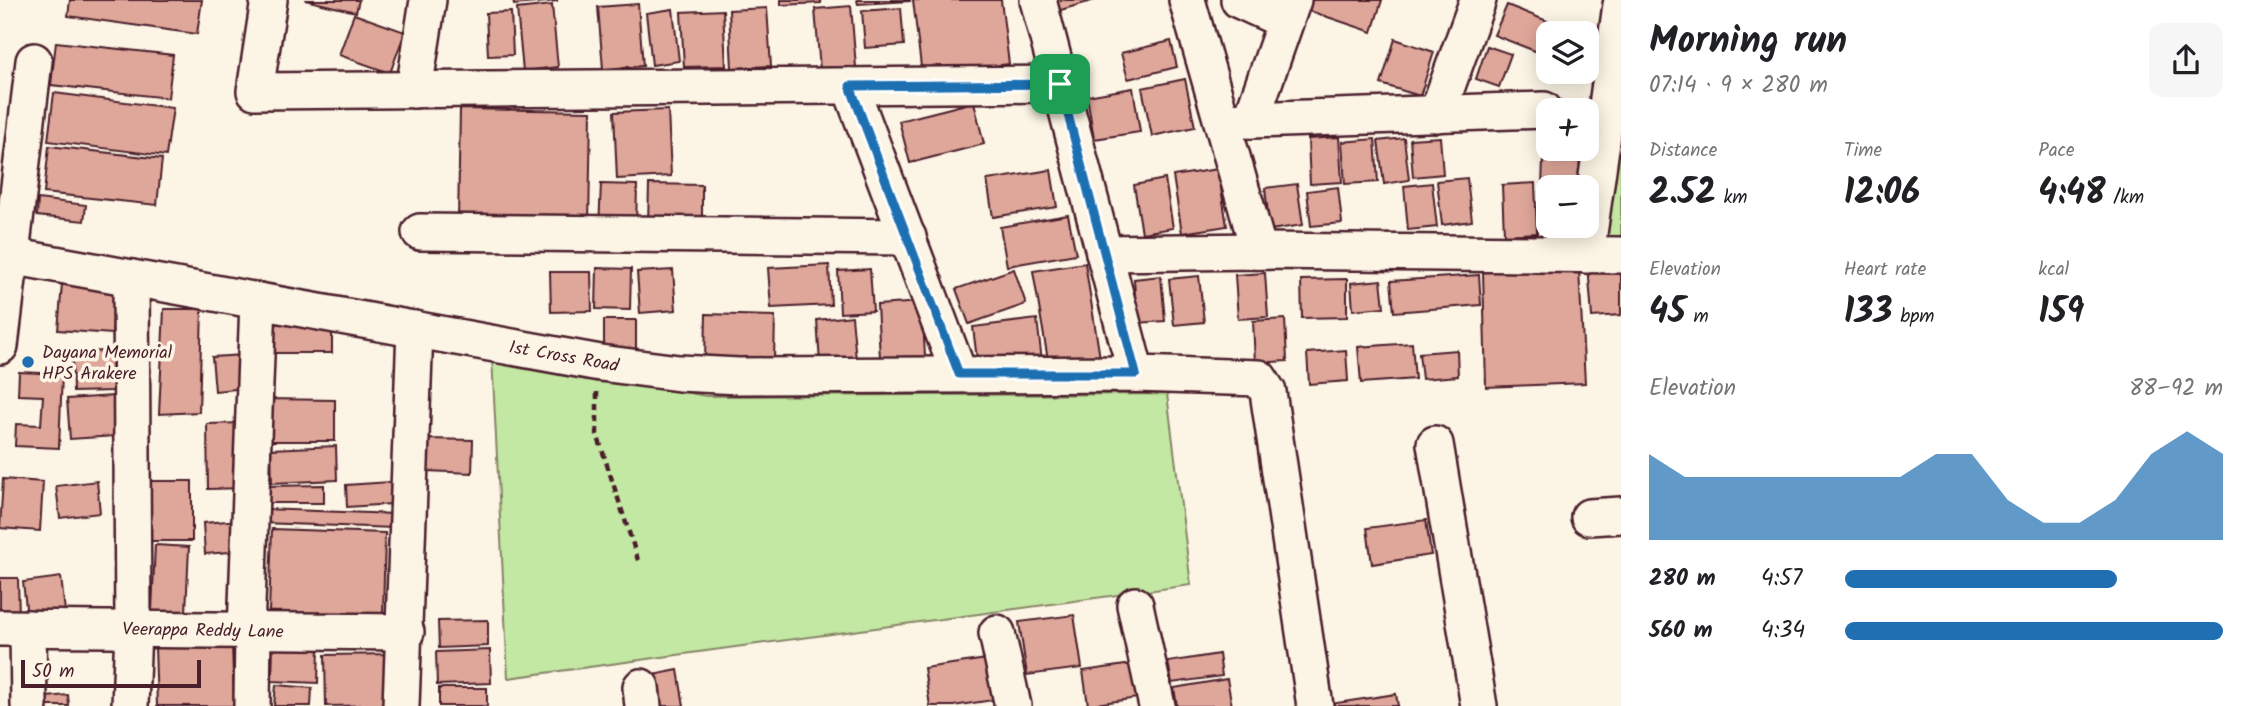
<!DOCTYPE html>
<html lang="en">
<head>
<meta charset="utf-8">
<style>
	body { margin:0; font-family:Kalam,sans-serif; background:#f6f6f6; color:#202124; height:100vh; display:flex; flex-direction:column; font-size:26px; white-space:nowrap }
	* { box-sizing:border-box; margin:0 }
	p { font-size:23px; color:#757577 }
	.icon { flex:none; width:38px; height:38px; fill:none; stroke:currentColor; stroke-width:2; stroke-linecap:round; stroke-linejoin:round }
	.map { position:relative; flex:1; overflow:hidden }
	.sheet { display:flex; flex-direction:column; background:#fff; width:630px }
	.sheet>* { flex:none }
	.fabs { position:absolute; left:1536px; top:21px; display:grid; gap:14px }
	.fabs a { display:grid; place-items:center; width:63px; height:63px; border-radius:14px; background:#fff; box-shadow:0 4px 18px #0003; font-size:35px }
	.scale { position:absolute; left:21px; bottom:18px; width:180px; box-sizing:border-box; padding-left:7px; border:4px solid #4a1f2b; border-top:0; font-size:19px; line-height:24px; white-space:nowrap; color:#4a1f2b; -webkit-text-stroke:5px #fcf5e5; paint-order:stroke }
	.pin { position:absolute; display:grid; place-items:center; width:60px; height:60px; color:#fff; margin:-30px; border-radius:14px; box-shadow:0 4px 10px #0006 }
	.round { display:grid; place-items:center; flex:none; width:74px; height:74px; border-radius:14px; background:#f6f6f6 }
	.overview { display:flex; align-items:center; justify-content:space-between; height:119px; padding:0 28px }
	h1 { font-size:38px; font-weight:800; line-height:52px }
	.metrics { display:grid; grid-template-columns:repeat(3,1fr); gap:10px; height:119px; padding:7px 28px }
	.metrics div { display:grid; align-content:center }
	.metrics b { font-size:35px; font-weight:800 }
	.metrics small { font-size:19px; font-weight:400 }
	.metrics p { font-size:19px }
	.chart { height:196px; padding:14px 28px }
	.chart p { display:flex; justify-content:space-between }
	.chart svg { width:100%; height:126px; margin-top:7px; fill:#1f6fb2; opacity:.7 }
	ul { padding:0 28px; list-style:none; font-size:23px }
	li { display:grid; grid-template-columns:112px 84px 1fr; align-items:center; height:52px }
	li i { height:18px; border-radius:9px; background:#1f6fb2 }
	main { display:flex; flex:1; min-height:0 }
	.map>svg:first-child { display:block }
	.green { fill:#c3e8a3; stroke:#868467; stroke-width:2 }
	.building { fill:#dfa79a; stroke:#4a1f2b; stroke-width:2 }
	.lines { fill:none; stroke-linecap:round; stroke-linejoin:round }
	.minor-casing { stroke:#4a1f2b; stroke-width:40 }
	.path { stroke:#4a1f2b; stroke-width:4.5; stroke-dasharray:7 5; stroke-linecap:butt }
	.minor { stroke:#fcf5e5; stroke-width:35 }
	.route-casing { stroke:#fff; stroke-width:14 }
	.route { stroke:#1f6fb2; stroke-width:9 }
	.poi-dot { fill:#1f6fb2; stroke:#fcf5e5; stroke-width:2.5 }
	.labels { text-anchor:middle; stroke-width:7; stroke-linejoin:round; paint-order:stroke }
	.poi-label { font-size:18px; fill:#4a1f2b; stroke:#fcf5e5; text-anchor:start }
	.street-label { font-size:18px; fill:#4a1f2b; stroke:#fcf5e5 }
</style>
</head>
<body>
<main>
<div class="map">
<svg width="1621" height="706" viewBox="0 0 1621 706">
	<rect width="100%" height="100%" fill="#fcf5e5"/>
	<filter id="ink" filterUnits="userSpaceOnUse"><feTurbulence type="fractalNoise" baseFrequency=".0143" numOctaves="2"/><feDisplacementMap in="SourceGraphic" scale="14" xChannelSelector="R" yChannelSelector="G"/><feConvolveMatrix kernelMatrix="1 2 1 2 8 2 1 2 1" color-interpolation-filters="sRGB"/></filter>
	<g filter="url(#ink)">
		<g class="green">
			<polygon points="1621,133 1621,242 1605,242"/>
			<polygon points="492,357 706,396 1167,394 1191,585 508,678"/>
		</g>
		<g class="building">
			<polygon points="70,0 202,0 197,34 68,16"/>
			<polygon points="305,0 359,0 356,12"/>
			<polygon points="513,0 557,0 557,1 514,5"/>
			<polygon points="781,0 821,0 821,3 781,5"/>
			<polygon points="857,0 910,0 910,1 858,4"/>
			<polygon points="913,0 1001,0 1009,64 922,75"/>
			<polygon points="1051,0 1095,0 1054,12"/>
			<polygon points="1310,0 1382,0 1372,32 1307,10"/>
			<polygon points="638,4 643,66 603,69 598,7"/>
			<polygon points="552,5 558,67 523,71 517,9"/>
			<polygon points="1507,5 1560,26 1557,33 1549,33 1548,56 1494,35"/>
			<polygon points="851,6 856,67 820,70 815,9"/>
			<polygon points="767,8 771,66 732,68 729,10"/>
			<polygon points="901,8 904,45 865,48 862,11"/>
			<polygon points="673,9 679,61 652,65 646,13"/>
			<polygon points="723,10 726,66 684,67 681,12"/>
			<polygon points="511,12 513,55 488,56 486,13"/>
			<polygon points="354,14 405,32 390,73 339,55"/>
			<polygon points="1395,39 1434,52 1420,96 1381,84"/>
			<polygon points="1171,41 1177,67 1128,79 1121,53"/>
			<polygon points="56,42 173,55 168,98 51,85"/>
			<polygon points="1487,46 1511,54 1499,87 1476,79"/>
			<polygon points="1185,79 1195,127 1152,136 1142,88"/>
			<polygon points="1133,88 1140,132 1094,139 1087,96"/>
			<polygon points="54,93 173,108 166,156 48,141"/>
			<polygon points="974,102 984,144 910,163 899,121"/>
			<polygon points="460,109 591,111 589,223 458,221"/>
			<polygon points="668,110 671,176 617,179 614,112"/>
			<polygon points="1339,137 1342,182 1310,184 1308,139"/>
			<polygon points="1440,137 1443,174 1413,177 1410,139"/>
			<polygon points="1404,138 1409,180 1384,184 1378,141"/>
			<polygon points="1375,139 1378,182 1345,184 1342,142"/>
			<polygon points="49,146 162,159 157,205 44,193"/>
			<polygon points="1543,160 1588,162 1587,187 1542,186"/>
			<polygon points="1218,169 1227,226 1182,233 1173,176"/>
			<polygon points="1051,170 1057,207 993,217 987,180"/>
			<polygon points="1467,178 1472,221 1442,225 1437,181"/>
			<polygon points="1165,179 1173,228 1142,233 1134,185"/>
			<polygon points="1432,183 1437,227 1408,230 1404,186"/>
			<polygon points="1535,183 1537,233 1504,235 1502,185"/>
			<polygon points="601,184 637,185 636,228 599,227"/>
			<polygon points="649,184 702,185 702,225 648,224"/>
			<polygon points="1297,184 1303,225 1270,230 1265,188"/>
			<polygon points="1338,187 1342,223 1311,226 1307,191"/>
			<polygon points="38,199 86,205 84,221 37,216"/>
			<polygon points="1068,215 1076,254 1007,266 1000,227"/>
			<polygon points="1085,263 1100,358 1049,366 1033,271"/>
			<polygon points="1621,263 1621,315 1592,317 1588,265"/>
			<polygon points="829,265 831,305 771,308 768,268"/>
			<polygon points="597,268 631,269 630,310 596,309"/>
			<polygon points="870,269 873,311 840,313 838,271"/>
			<polygon points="1014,269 1026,304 969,324 956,289"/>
			<polygon points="1579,269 1585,383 1486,387 1483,272"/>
			<polygon points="673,270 676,310 640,313 637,272"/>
			<polygon points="550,272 591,272 592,311 551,312"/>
			<polygon points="1265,273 1268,317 1238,319 1235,275"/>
			<polygon points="1479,275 1481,305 1394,312 1391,281"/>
			<polygon points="1161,276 1165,321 1137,323 1134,279"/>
			<polygon points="1199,276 1204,322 1174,325 1169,279"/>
			<polygon points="1347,279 1347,317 1302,318 1301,280"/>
			<polygon points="1381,280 1384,307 1353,310 1351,283"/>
			<polygon points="62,284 115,287 112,334 58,330"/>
			<polygon points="922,302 925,356 880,358 877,305"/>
			<polygon points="164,309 202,309 199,412 159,414"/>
			<polygon points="706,314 775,316 774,360 705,359"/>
			<polygon points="852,316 856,360 820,363 817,320"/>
			<polygon points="1037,319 1042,361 978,368 973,327"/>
			<polygon points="1285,319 1287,361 1255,363 1253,321"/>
			<rect x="604" y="320" width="32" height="29"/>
			<polygon points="266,324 332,324 332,353 265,353"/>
			<polygon points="1412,343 1415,379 1361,383 1358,347"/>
			<polygon points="1346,350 1348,381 1309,384 1307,353"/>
			<polygon points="1457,350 1458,376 1422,379 1419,353"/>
			<polygon points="112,351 113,391 73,392 72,352"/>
			<polygon points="244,355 246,388 215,391 212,357"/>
			<polygon points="19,372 62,374 59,448 15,446 16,424 41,425 43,396 18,395"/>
			<polygon points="113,396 115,436 70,439 67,399"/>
			<polygon points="266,399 335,400 335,441 266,441"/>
			<polygon points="245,423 246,488 208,489 207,424"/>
			<polygon points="428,439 473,440 472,473 427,471"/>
			<polygon points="336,446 337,480 272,483 271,449"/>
			<polygon points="3,479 43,482 40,531 0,528"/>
			<polygon points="97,481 100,513 60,518 56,486"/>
			<rect x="151" y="481" width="41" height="60"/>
			<polygon points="390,482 392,504 347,507 346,485"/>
			<polygon points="324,485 324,503 268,503 268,486"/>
			<polygon points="263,509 395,514 394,528 262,523"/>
			<polygon points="240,520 242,551 205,554 203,523"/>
			<polygon points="1426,520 1431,555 1372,564 1367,528"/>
			<polygon points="272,529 385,533 383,615 269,612"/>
			<polygon points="155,545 189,547 186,612 152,611"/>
			<polygon points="61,577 66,620 28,624 23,582"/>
			<polygon points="0,578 18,578 19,619 0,620"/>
			<polygon points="1074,615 1082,668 1027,675 1019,622"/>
			<polygon points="488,620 488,646 439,648 438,621"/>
			<polygon points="232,645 234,706 157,706 155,647"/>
			<polygon points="273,645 319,646 318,683 272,681"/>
			<polygon points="490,650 491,683 437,685 436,652"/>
			<polygon points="396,654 397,705 326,706 325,655"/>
			<polygon points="1219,654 1222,676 1172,683 1168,662"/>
			<polygon points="994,658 1000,699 953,706 930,706 924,668"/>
			<polygon points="1133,664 1138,698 1088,705 1083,671"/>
			<polygon points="678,670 684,706 653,706 648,676"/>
			<polygon points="1227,679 1232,706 1177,706 1174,688"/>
			<polygon points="276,685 312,688 311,706 274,706"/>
			<rect x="439" y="688" width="48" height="18"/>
			<polygon points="1396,694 1398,706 1330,706 1330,704"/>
			<polygon points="68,695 69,706 35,706 35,698"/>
		</g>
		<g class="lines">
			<defs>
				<g id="minor">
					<polyline points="269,0 255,91 1060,84"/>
					<polyline points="1038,0 1136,374"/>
					<polyline points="1187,0 1259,251"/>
					<polyline points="1239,0 1285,21"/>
					<polyline points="850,86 959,374"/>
					<polyline points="414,90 428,0"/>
					<polyline points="1437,114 1478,0"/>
					<polyline points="1251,120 1293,0"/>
					<polyline points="1222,121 1544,110"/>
					<polyline points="420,232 908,237"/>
					<polyline points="1104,253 1259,251 1621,255"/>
					<polyline points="0,254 600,363 679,373 739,376 1136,374 1259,378 1268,392 1315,706"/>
					<polyline points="1586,255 1621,5"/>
					<polyline points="0,346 34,61"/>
					<polyline points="1435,444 1479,706"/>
					<polyline points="1589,517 1621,515"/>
					<polyline points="1135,605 1157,706"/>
					<polyline points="0,628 406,632"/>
					<polyline points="28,628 29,706"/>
					<polyline points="246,632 258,301"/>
					<polyline points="997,633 1013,706"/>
					<polyline points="641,687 643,706"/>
					<polyline points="130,706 133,629 131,278"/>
					<polyline points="252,706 253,632"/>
					<polyline points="401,706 415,329"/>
				</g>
			</defs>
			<use href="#minor" class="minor-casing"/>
			<polyline class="path" points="597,392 597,434 639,563"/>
			<use href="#minor" class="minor"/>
		</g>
	</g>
	<g class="lines" filter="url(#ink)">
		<defs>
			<polygon id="route" points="1060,84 1136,374 959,374 850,86"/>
		</defs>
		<use href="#route" class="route-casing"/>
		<use href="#route" class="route"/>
	</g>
	<circle class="poi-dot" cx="28" cy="362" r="7"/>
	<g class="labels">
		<g class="poi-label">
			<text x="42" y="358">Dayana Memorial<tspan x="42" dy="21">HPS Arakere</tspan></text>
		</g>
		<g class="street-label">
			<text transform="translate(564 356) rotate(10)" y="6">1st Cross Road</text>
			<text transform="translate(203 630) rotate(1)" y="6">Veerappa Reddy Lane</text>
		</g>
	</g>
</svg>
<div class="fabs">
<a><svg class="icon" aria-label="layers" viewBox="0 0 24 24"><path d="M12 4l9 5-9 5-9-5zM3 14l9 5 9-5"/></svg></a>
<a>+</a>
<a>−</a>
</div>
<div class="scale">50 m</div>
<div class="pin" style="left:1060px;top:84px;background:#1e9e55"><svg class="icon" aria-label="arrive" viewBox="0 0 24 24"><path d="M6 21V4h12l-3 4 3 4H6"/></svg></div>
</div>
<section class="sheet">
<div class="overview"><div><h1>Morning run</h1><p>07:14 · 9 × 280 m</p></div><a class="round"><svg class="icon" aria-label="share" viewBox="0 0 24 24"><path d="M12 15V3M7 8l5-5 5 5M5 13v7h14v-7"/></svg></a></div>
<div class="metrics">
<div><p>Distance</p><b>2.52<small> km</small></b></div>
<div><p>Time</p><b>12:06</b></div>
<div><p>Pace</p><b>4:48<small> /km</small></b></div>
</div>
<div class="metrics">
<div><p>Elevation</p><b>45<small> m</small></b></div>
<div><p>Heart rate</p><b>133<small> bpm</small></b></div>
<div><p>kcal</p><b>159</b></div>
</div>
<div class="chart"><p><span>Elevation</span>88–92 m</p>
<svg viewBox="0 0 160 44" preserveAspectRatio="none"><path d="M0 44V14L10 22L20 22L30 22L40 22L50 22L60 22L70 22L80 14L90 14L100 30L110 38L120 38L130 30L140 14L150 6L160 14V44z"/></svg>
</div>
<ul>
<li><b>280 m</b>4:57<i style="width:72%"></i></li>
<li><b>560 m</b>4:34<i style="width:100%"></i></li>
</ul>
</section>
</main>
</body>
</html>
